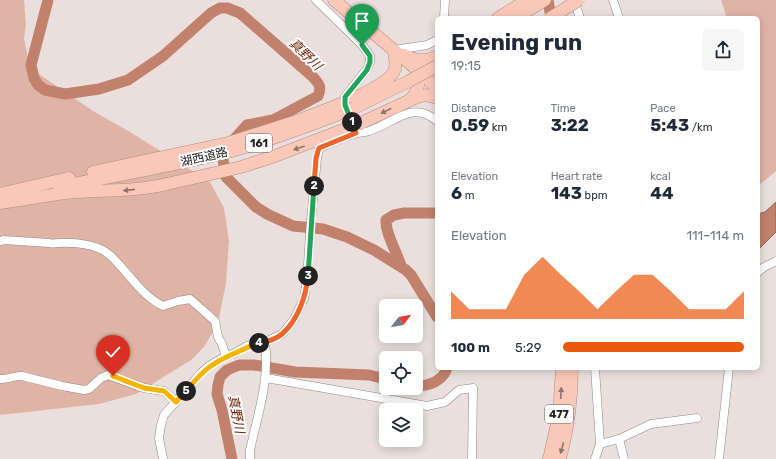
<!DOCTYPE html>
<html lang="en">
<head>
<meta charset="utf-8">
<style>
	body { margin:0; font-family:Rubik,"Noto Sans JP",sans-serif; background:#f6f6f7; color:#1f2937; height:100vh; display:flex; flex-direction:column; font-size:15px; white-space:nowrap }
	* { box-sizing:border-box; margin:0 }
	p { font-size:13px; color:#747a83 }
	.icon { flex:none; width:22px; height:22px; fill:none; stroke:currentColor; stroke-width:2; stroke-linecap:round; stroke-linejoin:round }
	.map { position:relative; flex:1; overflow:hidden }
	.details { position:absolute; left:435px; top:16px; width:325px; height:354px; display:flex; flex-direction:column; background:#fff; border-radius:6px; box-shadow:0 2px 10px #0003 }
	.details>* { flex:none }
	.needle { width:26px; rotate:59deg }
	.buttons { position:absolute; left:379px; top:299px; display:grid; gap:8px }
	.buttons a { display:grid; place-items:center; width:44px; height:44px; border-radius:6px; background:#fff; box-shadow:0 2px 10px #0003; font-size:20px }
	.pin { position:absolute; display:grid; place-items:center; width:34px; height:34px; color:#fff; margin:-41px -17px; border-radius:50% 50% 50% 0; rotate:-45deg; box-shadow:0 0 4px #0007 }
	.pin .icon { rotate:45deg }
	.km { position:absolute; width:20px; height:20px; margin:-10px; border-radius:50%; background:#222; color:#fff; font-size:11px; line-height:20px; text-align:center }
	.round { display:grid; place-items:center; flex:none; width:42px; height:42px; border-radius:6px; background:#f6f6f7 }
	.summary { display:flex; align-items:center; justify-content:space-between; height:68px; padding:0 16px }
	h1 { font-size:22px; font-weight:700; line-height:30px }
	.figures { display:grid; grid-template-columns:repeat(3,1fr); gap:6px; height:68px; padding:4px 16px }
	.figures div { display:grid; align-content:center }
	.figures b { font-size:17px; font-weight:700 }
	.figures small { font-size:11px; font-weight:400 }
	.figures p { font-size:11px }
	.chart { height:112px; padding:8px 16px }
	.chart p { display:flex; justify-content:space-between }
	.chart svg { width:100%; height:72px; margin-top:4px; fill:#ea580c; opacity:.7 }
	ul { padding:0 16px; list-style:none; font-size:13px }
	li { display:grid; grid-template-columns:64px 48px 1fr; align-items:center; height:30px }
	li i { height:10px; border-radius:5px; background:#ea580c }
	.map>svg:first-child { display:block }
	.green { fill:#dfb4a6 }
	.water { fill:#c1816c; stroke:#926455 }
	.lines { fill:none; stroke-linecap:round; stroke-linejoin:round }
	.river { stroke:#c1816c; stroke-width:11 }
	.minor-casing { stroke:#918784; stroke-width:9 }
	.highway-casing { stroke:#af8d82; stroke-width:13 }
	.minor { stroke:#fff; stroke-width:8 }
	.highway { stroke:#fac8b8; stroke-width:12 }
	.highway-bridge-casing { stroke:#af8d82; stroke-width:13; stroke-linecap:butt }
	.highway-bridge { stroke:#fac8b8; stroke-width:12 }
	.oneway { fill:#8f746c }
	.split-1-casing { stroke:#fff; stroke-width:8 }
	.split-2-casing { stroke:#fff; stroke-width:8 }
	.split-3-casing { stroke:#fff; stroke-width:8 }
	.split-4-casing { stroke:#fff; stroke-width:8 }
	.split-5-casing { stroke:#fff; stroke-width:8 }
	.split-6-casing { stroke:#fff; stroke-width:8 }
	.split-1 { stroke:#22a559; stroke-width:5 }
	.split-2 { stroke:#f0652b; stroke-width:5 }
	.split-3 { stroke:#22a559; stroke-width:5 }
	.split-4 { stroke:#f0652b; stroke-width:5 }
	.split-5 { stroke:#f5b400; stroke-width:5 }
	.split-6 { stroke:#f5b400; stroke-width:5 }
	.labels { text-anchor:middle; stroke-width:4; stroke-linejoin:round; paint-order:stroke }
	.shield { fill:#fff; stroke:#666362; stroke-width:1 }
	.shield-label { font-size:11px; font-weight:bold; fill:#24201f }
	.street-label { font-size:12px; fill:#24201f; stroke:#fff }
	.water-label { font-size:13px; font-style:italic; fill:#6b1d00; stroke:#fff }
</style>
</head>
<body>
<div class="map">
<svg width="776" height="459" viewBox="0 0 776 459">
	<rect width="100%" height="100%" fill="#eadfdc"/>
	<g class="green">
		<polygon points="0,0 24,0 26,24 24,38 30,68 93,111 130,132 210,182 224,208 229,241 226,283 218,323 204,347 191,360 136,394 99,404 0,415"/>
		<polygon points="721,0 776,0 776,171 758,186 758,18 727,18"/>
	</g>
	<polygon class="water" points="776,202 776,232 758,250 758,214 765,212"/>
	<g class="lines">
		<g class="river">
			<path d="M 48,0 L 31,65 L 34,78 L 38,85 L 45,90 L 65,94 L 99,89 L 128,80 L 163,56 L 211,13 L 220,8 L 227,8 L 240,13 L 312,76 C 319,84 322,86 318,96 L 273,120 L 247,125 L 222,153 L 226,177 L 256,207 L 267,214 L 293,226 L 323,229 L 347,237 L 374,250 L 406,270 L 411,275 L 437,317"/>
			<polyline points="548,0 551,18"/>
			<path d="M 401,266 C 397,252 385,233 386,220 L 394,215 L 404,213 L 437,213"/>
			<path d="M 416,386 C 429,386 443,381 447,368"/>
			<polyline points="232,459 222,410 217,394 218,385 220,377 227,370 239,365 254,365 295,372 369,375 386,379"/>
		</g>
		<defs>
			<g id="minor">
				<polyline points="316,0 362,45 370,56 370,62 367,69 345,97 345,105 355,130"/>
				<polyline points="574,0 580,18"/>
				<polyline points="613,0 619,18"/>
				<polyline points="444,18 445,0"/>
				<polyline points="394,50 427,45 437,40"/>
				<path d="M 0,241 L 4,240 C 19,241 34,242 49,243 C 52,244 55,243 58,243 C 75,242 98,244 111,256 C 128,272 142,296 163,306 L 178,301 L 190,299 L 215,321 L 218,337 L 222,344 L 226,356"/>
				<polyline points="758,272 764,267 776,261"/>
				<polyline points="266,378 427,406 445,402 459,390 473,388 472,459"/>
				<path d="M 0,379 C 8,380 14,375 22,376 L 62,386 L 84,390 L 89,389 L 101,378 L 108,375 L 144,388 L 164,391 L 176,402"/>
				<polyline points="619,439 624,459"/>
				<polyline points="600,444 619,439 651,424 697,418"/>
				<path d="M 163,459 L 159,438 L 161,425 L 164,415 L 201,373 L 209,366 L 226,356 L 233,354 L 247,346 L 265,342 L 282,334 L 294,319 L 304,299 L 307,279 L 311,220 L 317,158 L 319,148 C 331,143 344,137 357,133 C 361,132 365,133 369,131 C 393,124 412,99 437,121"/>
				<path d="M 250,459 L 250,450 C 258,414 270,379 265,342"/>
				<polyline points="595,459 600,444 595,368"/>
				<polyline points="719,459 729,368"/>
			</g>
			<g id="highway">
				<polyline points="334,0 427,78 437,89"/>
				<polyline points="498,18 527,0"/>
				<polyline points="516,18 545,0"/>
				<path d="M 404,55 C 416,61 425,62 437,56"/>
				<path d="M 411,99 C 420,89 420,80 415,68"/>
				<path d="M 351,100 C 361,95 392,81 395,69 C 396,63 395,56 394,50"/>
				<polyline points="354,108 409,81"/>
				<polyline points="361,123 417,97 426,95 437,98"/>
				<polyline points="93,172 158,158"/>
				<polyline points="59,187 160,167"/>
				<polyline points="0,194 69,178"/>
				<path d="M 0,203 C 26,200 53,193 79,192 C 109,190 138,191 167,184"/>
				<polyline points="549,459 559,415 562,368"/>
				<path d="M 560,459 C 568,429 572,399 572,368"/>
			</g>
		</defs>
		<use href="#minor" class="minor-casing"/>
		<use href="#highway" class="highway-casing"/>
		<use href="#minor" class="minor"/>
		<use href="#highway" class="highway"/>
		<defs>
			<g id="highway-bridge">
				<polyline points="550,18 579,0"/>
				<polyline points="409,81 437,66"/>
				<polyline points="158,158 228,143 297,121 343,103"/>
				<path d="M 160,167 C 184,162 209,157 232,151 C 274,139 314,124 354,108"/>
				<polyline points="167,184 241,167 275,156 361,123"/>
			</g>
		</defs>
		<use href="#highway-bridge" class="highway-bridge-casing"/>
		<use href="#highway-bridge" class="highway-bridge"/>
	</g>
	<defs><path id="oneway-solid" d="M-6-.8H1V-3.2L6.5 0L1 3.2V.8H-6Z"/></defs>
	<g class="oneway">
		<use href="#oneway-solid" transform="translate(386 111) rotate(154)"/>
		<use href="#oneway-solid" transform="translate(299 148) rotate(161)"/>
		<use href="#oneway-solid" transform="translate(129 190) rotate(174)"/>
		<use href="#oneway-solid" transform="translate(561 393) rotate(-87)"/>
		<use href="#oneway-solid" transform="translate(562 448) rotate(105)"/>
	</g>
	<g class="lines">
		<defs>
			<polyline id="split-1" points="352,122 345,105 345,97 367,70 370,62 370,56 362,45"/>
			<polyline id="split-2" points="314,186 316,158 319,148 356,133 352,122"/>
			<polyline id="split-3" points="308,276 314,186"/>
			<path id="split-4" d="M 259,343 C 267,342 276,339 282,334 C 298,320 306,296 308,276"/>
			<path id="split-5" d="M 186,391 C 202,372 210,364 233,354 C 243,350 249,346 259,343"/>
			<polyline id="split-6" points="113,376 144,388 164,391 176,402 186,391"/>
		</defs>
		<use href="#split-1" class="split-1-casing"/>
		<use href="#split-2" class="split-2-casing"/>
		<use href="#split-3" class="split-3-casing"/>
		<use href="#split-4" class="split-4-casing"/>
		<use href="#split-5" class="split-5-casing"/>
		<use href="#split-6" class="split-6-casing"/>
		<use href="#split-1" class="split-1"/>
		<use href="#split-2" class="split-2"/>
		<use href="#split-3" class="split-3"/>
		<use href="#split-4" class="split-4"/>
		<use href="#split-5" class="split-5"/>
		<use href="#split-6" class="split-6"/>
	</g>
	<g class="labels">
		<g class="shield">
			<rect x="246" y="134" width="26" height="18" rx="3"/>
			<rect x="545" y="405" width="28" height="18" rx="3"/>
		</g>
		<g class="shield-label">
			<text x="259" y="147">161</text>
			<text x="559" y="418">477</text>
		</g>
		<g class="street-label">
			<text transform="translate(204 157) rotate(-13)" y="4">湖西道路</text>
		</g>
		<g class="water-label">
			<text transform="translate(306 54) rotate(44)" y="5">真野川</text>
			<text transform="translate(237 414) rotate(79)" y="5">真野川</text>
		</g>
	</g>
</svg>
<div class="buttons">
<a><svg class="needle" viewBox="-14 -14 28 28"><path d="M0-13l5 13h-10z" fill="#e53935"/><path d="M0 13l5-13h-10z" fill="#747a83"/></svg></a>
<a><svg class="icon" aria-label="locate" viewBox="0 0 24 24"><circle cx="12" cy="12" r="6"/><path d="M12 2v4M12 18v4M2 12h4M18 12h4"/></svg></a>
<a><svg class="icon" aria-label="layers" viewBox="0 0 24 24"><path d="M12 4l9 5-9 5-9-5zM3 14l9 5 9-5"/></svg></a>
</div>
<div class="pin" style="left:362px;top:45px;background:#1e9e55"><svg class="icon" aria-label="arrive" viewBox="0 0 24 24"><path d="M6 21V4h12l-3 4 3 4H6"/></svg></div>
<div class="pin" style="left:113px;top:376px;background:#d93025"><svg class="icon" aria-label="check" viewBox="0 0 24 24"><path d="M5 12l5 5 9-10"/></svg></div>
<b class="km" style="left:352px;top:122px">1</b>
<b class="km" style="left:314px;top:186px">2</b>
<b class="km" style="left:308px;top:276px">3</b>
<b class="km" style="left:259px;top:343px">4</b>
<b class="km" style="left:186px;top:391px">5</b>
<section class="details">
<div class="summary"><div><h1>Evening run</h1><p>19:15</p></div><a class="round"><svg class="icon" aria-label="share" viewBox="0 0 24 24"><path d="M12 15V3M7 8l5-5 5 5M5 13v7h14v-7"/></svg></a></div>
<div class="figures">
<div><p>Distance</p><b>0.59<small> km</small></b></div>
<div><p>Time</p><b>3:22</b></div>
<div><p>Pace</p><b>5:43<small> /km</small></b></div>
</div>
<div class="figures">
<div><p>Elevation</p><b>6<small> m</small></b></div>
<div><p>Heart rate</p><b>143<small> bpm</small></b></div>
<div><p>kcal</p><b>44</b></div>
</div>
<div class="chart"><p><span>Elevation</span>111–114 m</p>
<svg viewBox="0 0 160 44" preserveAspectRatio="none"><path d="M0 44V27L10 38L20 38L30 38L40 17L50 6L60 17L70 27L80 38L90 27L100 17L110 17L120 27L130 38L140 38L150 38L160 27V44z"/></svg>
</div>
<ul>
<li><b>100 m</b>5:29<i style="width:100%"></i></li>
</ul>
</section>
</div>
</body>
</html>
